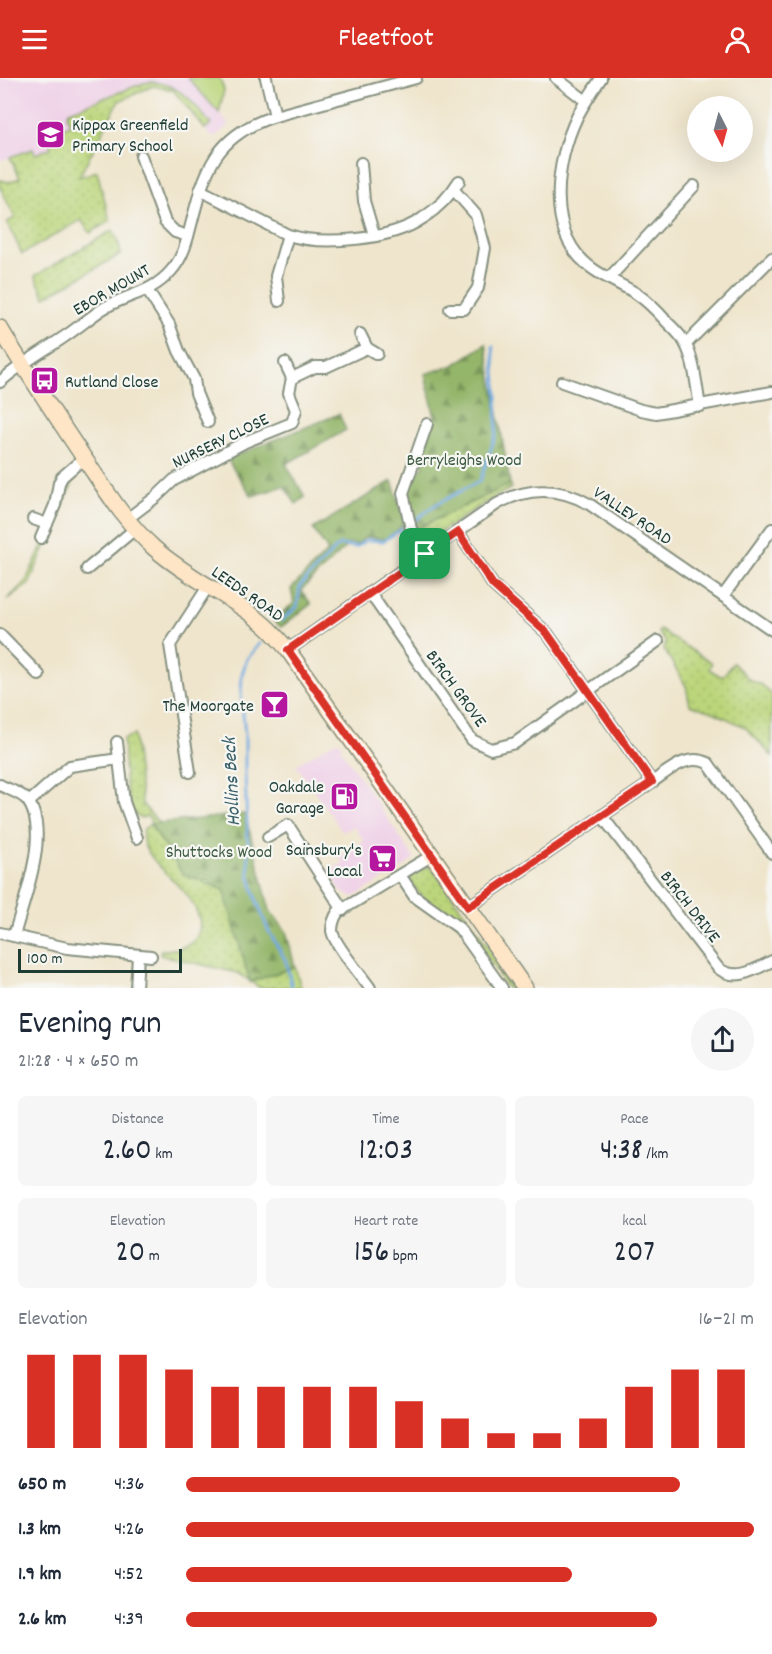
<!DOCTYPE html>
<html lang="en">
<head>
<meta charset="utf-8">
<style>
	body { margin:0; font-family:Dekko,sans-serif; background:#f6f6f7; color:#1f2937; height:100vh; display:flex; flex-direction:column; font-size:22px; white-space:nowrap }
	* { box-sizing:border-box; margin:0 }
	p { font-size:20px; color:#747a83 }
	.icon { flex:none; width:33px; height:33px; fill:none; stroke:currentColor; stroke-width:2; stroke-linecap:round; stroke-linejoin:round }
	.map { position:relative; height:910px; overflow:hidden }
	.drawer { display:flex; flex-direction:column; background:#fff; flex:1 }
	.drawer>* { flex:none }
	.needle { width:39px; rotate:174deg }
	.fabs { position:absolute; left:687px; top:18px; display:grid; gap:12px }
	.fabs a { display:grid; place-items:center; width:66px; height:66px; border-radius:50%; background:#fff; box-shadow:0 6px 24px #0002; font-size:30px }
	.scale { position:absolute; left:18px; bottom:15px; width:164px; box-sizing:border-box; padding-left:6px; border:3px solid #1f3d34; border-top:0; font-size:16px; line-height:21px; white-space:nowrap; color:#1f3d34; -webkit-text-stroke:4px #f6f6f2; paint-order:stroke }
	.pin { position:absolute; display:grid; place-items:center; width:51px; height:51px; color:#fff; margin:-26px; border-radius:12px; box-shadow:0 3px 9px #0006 }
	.round { display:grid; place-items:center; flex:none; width:63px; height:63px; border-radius:32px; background:#f6f6f7 }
	.summary { display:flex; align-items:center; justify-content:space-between; height:102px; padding:0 18px }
	h1 { font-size:33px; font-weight:600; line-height:45px }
	.figures { display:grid; grid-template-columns:repeat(3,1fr); gap:9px; height:102px; padding:6px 18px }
	.figures div { display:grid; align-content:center; border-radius:9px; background:#f6f6f7; text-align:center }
	.figures b { font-size:30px; font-weight:600 }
	.figures small { font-size:16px; font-weight:400 }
	.figures p { font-size:16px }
	.chart { height:168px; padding:12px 18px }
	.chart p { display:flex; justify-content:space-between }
	.chart svg { width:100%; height:108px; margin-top:6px; stroke:#d93025; stroke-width:6 }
	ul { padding:0 18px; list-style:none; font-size:20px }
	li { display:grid; grid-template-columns:96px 72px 1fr; align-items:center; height:45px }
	li i { height:15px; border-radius:8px; background:#d93025 }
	header { display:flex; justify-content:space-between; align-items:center; height:78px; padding:0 18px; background:#d93025; color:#fff; font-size:27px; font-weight:600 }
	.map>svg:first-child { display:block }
	.built { fill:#efd0e7 }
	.grass { fill:url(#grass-dots); stroke:#6d8957; stroke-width:1.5 }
	.forest { fill:url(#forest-firs); stroke:#5a7a4f; stroke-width:1.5 }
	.park { fill:#bbd57a; stroke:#6d8957; stroke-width:1.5 }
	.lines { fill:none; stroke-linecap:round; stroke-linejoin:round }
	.stream { stroke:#72aae1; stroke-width:3 }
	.minor-casing { stroke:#879180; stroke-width:14 }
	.secondary-casing { stroke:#879180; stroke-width:18 }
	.minor { stroke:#fff; stroke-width:10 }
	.secondary { stroke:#fde5c5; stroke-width:15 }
	.route-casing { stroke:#fff; stroke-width:12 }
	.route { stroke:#d93025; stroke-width:8 }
	.labels { text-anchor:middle; stroke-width:4.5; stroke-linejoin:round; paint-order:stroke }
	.poi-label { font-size:18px; fill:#1f3d34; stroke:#f6f6f2; text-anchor:end }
	.street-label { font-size:18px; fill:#1f3d34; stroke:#f6f6f2 }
	.park-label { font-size:18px; fill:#3e5b42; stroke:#f6f6f2 }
	.water-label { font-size:20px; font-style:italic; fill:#385e68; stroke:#f6f6f2 }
</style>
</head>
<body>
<header><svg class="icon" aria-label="menu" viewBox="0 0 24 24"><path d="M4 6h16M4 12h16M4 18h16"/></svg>Fleetfoot<svg class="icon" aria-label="person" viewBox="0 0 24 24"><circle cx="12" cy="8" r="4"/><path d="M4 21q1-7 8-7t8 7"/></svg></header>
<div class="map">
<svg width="772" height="910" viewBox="0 0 772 910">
	<defs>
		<pattern id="grass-dots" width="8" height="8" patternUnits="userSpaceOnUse" patternTransform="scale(1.5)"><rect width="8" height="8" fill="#bbd57a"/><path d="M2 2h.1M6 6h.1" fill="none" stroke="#a0b86a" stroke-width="1.8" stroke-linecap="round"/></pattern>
		<pattern id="forest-firs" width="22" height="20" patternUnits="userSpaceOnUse" patternTransform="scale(1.5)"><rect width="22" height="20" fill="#94b66a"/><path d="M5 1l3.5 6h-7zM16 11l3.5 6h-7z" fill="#789558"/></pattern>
	</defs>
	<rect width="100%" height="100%" fill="#f6f6f2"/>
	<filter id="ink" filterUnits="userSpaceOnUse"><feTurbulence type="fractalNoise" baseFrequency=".0167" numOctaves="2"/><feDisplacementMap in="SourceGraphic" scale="12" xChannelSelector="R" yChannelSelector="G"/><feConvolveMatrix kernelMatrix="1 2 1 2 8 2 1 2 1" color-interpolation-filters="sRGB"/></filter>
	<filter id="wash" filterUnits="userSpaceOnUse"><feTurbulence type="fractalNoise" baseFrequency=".008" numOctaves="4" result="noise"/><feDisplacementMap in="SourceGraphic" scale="24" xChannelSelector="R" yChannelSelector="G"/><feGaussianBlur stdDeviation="1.35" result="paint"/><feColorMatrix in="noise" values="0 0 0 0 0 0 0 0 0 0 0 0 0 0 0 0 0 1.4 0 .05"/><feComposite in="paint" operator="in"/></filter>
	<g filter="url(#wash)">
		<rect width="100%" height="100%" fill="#efe5cc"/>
		<g class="built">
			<polygon points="0,0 220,0 224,12 219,35 229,47 213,60 173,12 154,8 119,23 78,100 48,110 33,71 0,83"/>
			<polygon points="337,662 342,667 340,670 414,780 405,788 354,819 343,815 328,794 343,785 340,780 364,763 354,748 343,754 296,687"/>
		</g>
		<g class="grass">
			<path d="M 152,4 C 181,6 194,26 211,46 L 205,51 L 173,12 L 153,8 L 119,23 L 79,99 L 97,93 L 110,143 L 90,155 L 81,142 L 22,176 L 7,144 L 15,140 L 0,109 L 0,102 L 9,104 L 20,100 L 10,79 L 33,71 L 35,76 L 51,70 L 48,61 L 42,63 L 40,58 L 70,47 L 67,38 L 69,33 L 144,5 Z"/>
			<polygon points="113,152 118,163 121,176 45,219 35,198"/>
			<polygon points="74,394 76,397 29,506 7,522 26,503 60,428 64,405"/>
			<polygon points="510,406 511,410 491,421 423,465 416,451"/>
			<polygon points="660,552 712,585 709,591 722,599 733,585 750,602 762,607 772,617 772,678 745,649 713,634 690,627 686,608 664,571 666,564 658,554"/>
			<path d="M 134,657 L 142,726 L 160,746 L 152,746 L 148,738 L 141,740 L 136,738 C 122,717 125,685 123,661 Z"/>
			<path d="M 150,746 L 183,796 L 224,811 L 250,904 L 295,889 L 301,910 L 260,910 L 238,895 L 160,877 L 161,872 C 203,872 210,847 186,816 C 173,799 138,776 143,752 Z"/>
			<path d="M 428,789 L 432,790 L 518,910 L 507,910 C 492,887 478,859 455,843 C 443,833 408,814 411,797 L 420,791 Z"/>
		</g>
		<g class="forest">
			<path d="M 486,266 L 510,406 L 416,451 C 412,439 403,421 407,407 C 409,399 418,395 423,389 L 421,376 L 435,339 L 425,296 L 454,287 Z"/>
			<polygon points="339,336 346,352 286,386 305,419 296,426 284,408 252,418 227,381"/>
			<polygon points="392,403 405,443 399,451 385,461 366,459 356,467 350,465 301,512 311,526 281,549 273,542 294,525 291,511 328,473 313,451"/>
			<polygon points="245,736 270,833 286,853 295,889 250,904 224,812 183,796 150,746"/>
		</g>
		<polygon class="park" points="188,0 220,0 224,12 219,35"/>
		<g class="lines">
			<g class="stream">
				<polyline points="413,444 435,427 480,403 496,356 497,318 493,269"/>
				<polyline points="281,543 297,529 300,508 339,467 356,469 367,462 383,463 407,448"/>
				<polyline points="260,565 247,581 242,596 241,616 245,657 245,696 249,795 255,818 268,852 286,883 292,910"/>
			</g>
		</g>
	</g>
	<g filter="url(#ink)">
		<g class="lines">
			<defs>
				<g id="minor">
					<polyline points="266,0 275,38"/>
					<polyline points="556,0 586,23"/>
					<path d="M 601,0 C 593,13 584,25 577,39 C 555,85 545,158 593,191 C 607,201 623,207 637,216 C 649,224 658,234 667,244 C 674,251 681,257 685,265 C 695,283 696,308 700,328"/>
					<polyline points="141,78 165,144 175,154 188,158"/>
					<polyline points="361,85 364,123 374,157"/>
					<path d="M 200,112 L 288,157 C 323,168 392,162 423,140 C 438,130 450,118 459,103"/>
					<polyline points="609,200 694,108"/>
					<polyline points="147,212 169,246 179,273 194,301 196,315 208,344"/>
					<polyline points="279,223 276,198 288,157"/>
					<polyline points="450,231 464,231 478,210 485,170 476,137 454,112"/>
					<polyline points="360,256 367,270 377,276"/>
					<polyline points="686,266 772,180"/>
					<polyline points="285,285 292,300"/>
					<path d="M 0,304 C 20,286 42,274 64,259 C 76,251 88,241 101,232 C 125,216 150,217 171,193 C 183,180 187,163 191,147 C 205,92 215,57 275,38 L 416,0"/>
					<polyline points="562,304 641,332 656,335 772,314"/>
					<polyline points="33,441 47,446"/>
					<polyline points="127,441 156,419 174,402 245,364 292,345 296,332 289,315 292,300 315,289 326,289 367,270"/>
					<polyline points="458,454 493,507 547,555 652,704 468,829"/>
					<polyline points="41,460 55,427 59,405 62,399 84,380"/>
					<polyline points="425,476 411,451 403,415 427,346"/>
					<polyline points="87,491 135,451"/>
					<polyline points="370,515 472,662 491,671 515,665 658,563"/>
					<polyline points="723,518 772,451"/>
					<polyline points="0,557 39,597"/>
					<path d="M 288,572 L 497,426 C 527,409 559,409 589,426 L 772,552"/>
					<polyline points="117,664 124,724 137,760"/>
					<polyline points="190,694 170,567 207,510"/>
					<path d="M 652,704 C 670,692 687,675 708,685 L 772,775"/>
					<path d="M 0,707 C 9,712 22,715 28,723 C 51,756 23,823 14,858"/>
					<polyline points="29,724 70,688 119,681"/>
					<path d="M 602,738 L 718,890 C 736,904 754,892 772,883"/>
					<polyline points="268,759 288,747 343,832"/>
					<polyline points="400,797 414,818 459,850 502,910"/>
					<polyline points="0,855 67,870 151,878"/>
					<polyline points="136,910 138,878"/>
					<path d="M 370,910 C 361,897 334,866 332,853 C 332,846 334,840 338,834 L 431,778"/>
				</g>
				<path id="secondary" d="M 0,250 C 26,294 54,335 82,377 C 104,409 124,443 154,470 C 190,502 236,520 269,551 C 276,558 282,565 288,572 L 525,910"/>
			</defs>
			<use href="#minor" class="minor-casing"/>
			<use href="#secondary" class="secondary-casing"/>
			<use href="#minor" class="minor"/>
			<use href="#secondary" class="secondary"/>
		</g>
	</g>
	<g class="lines" filter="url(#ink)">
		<defs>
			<polygon id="route" points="458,454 493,507 547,555 652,704 468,829 288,572"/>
		</defs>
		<use href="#route" class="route-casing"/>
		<use href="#route" class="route"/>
	</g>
	<defs>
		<symbol id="school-square" viewBox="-11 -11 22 22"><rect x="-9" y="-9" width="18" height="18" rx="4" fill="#b5179e" stroke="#f6f6f2"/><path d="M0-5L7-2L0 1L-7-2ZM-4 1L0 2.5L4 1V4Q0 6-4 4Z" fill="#fff"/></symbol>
		<symbol id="bus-square" viewBox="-11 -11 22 22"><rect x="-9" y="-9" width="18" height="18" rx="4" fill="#b5179e" stroke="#f6f6f2"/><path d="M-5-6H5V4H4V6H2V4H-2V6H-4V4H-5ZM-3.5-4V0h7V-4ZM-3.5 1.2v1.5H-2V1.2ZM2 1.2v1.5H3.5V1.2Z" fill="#fff"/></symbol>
		<symbol id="bar-square" viewBox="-11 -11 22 22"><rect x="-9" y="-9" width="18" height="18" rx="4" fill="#b5179e" stroke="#f6f6f2"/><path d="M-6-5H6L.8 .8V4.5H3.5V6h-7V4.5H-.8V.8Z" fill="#fff"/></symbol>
		<symbol id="fuel-square" viewBox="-11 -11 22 22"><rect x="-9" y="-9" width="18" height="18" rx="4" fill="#b5179e" stroke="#f6f6f2"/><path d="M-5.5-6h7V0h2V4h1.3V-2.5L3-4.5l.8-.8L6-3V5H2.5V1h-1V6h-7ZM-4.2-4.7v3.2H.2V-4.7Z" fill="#fff"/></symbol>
		<symbol id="supermarket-square" viewBox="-11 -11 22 22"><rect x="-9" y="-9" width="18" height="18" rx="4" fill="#b5179e" stroke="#f6f6f2"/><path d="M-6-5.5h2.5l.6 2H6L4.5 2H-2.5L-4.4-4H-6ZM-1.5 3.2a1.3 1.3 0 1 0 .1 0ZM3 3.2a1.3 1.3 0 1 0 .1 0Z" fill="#fff"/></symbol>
	</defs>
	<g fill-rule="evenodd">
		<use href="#school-square" x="34" y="40" width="33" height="33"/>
		<use href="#bus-square" x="28" y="286" width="33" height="33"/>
		<use href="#bar-square" x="258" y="610" width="33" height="33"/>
		<use href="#fuel-square" x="328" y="702" width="33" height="33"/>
		<use href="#supermarket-square" x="366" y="764" width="33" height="33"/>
	</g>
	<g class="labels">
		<g class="poi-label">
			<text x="72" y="52" text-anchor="start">Kippax Greenfield<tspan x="72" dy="21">Primary School</tspan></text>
			<text x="65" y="309" text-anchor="start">Rutland Close</text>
			<text x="254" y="633">The Moorgate</text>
			<text x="324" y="714">Oakdale<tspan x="324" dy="21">Garage</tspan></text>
			<text x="362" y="777">Sainsbury's<tspan x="362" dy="21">Local</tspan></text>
		</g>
		<g class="street-label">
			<text transform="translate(111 211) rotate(-30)" y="6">EBOR MOUNT</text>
			<text transform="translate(220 362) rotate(-26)" y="6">NURSERY CLOSE</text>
			<text transform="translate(633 437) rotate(34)" y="6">VALLEY ROAD</text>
			<text transform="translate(248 515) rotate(35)" y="6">LEEDS ROAD</text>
			<text transform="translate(457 610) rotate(54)" y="6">BIRCH GROVE</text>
			<text transform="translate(691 828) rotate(52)" y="6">BIRCH DRIVE</text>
		</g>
		<g class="park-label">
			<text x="464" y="387">Berryleighs Wood</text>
			<text x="219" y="779">Shuttocks Wood</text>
		</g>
		<g class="water-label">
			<text transform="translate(230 704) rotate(-93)" y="7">Hollins Beck</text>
		</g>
	</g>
</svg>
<div class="fabs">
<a><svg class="needle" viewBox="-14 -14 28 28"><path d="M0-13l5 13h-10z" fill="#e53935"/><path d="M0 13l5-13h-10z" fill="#747a83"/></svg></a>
</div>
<div class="scale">100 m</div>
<div class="pin" style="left:425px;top:476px;background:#1e9e55"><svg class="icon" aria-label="arrive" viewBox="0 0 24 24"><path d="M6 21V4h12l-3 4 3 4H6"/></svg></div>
</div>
<section class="drawer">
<div class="summary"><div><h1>Evening run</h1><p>21:28 · 4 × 650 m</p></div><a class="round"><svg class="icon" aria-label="share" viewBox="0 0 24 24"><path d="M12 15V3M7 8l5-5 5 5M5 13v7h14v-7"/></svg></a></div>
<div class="figures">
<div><p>Distance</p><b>2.60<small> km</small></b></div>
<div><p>Time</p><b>12:03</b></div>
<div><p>Pace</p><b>4:38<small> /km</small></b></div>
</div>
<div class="figures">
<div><p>Elevation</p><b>20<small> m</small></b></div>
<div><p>Heart rate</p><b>156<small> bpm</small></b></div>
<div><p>kcal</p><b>207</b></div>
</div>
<div class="chart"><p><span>Elevation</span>16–21 m</p>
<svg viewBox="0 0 160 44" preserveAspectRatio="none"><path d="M5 44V6M15 44V6M25 44V6M35 44V12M45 44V19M55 44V19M65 44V19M75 44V19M85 44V25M95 44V32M105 44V38M115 44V38M125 44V32M135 44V19M145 44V12M155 44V12"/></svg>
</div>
<ul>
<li><b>650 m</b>4:36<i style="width:87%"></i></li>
<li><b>1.3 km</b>4:26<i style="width:100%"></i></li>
<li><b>1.9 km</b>4:52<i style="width:68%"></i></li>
<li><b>2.6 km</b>4:39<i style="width:83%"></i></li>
</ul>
</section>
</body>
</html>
